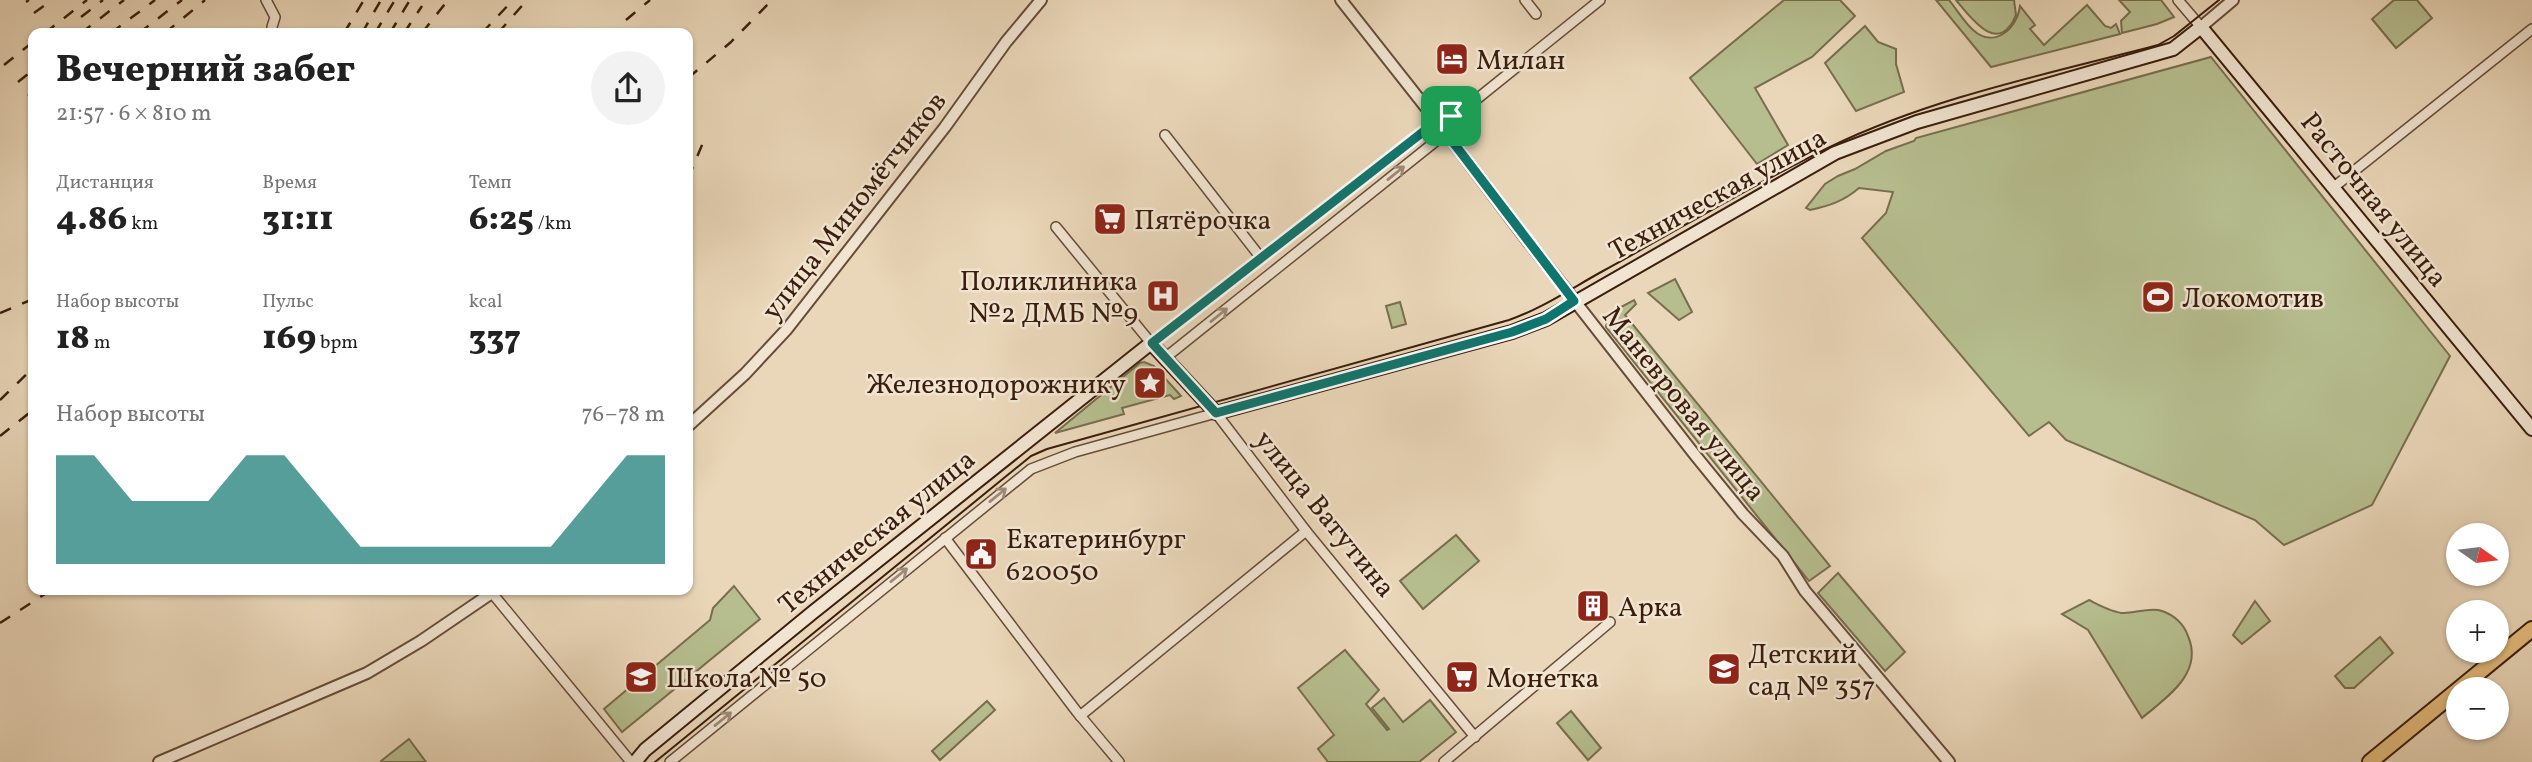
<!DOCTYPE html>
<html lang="ru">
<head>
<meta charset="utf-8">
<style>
	body { margin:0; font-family:Vollkorn,serif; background:#f2f2f2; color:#222; height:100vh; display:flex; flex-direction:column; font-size:26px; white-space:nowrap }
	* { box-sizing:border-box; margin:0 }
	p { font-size:23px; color:#767676 }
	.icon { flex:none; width:38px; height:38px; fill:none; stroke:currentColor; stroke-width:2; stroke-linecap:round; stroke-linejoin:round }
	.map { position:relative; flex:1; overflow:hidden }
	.panel { position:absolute; left:28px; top:28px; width:665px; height:567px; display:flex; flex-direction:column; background:#fff; border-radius:14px; box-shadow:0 2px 5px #0004 }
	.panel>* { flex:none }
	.needle { width:46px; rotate:104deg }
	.fabs { position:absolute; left:2446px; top:523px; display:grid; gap:14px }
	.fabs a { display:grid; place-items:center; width:63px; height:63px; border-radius:50%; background:#fff; box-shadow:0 2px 5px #0004; font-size:35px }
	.pin { position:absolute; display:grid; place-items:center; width:60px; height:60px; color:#fff; margin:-30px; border-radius:14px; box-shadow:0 4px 10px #0006 }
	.round { display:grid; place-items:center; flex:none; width:74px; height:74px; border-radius:37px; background:#f2f2f2 }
	.overview { display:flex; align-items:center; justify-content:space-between; height:119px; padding:0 28px }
	h1 { font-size:38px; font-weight:800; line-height:52px }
	.metrics { display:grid; grid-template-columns:repeat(3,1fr); gap:10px; height:119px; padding:7px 28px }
	.metrics div { display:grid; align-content:center }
	.metrics b { font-size:35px; font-weight:800 }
	.metrics small { font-size:19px; font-weight:400 }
	.metrics p { font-size:19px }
	.chart { height:196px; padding:14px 28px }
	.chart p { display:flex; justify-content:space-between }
	.chart svg { width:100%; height:126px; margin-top:7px; fill:#0f766e; opacity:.7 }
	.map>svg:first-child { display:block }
	.green { fill:#b6be8f; stroke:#786e4e; stroke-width:2 }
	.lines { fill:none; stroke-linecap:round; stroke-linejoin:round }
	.minor-casing { stroke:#664c38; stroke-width:12 }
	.tertiary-casing { stroke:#664c38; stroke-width:14 }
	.secondary-casing { stroke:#3a1d0d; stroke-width:16 }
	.primary-casing { stroke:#3a1d0d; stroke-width:18 }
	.minor { stroke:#f1e5d2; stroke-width:9 }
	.tertiary { stroke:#f1e5d2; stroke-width:10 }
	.secondary { stroke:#f1e5d2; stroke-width:12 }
	.primary { stroke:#e5bc7c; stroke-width:14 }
	.tram { stroke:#3a1d0d; stroke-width:2 }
	.rail { stroke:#3a1d0d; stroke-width:2.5; stroke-dasharray:12 12; stroke-linecap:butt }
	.oneway { stroke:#9f8b79 }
	.route-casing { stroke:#fff; stroke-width:14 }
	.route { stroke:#0f766e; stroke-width:9 }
	.labels { text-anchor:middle; stroke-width:5; stroke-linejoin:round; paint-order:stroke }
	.poi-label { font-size:28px; fill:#3a1d0d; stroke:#f1e5d2; text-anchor:start }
	.street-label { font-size:28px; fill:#3a1d0d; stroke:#f1e5d2 }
</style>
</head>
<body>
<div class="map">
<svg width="2532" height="762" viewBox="0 0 2532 762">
	<rect width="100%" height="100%" fill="#ead7b9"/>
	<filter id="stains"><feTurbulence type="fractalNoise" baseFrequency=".00286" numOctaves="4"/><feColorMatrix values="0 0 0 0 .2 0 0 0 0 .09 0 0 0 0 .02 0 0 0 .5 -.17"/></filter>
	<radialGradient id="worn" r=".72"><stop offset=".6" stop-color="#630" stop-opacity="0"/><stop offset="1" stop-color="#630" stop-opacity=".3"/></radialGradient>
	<g class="green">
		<polygon points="1784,0 1840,0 1855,16 1812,57 1755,88 1788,145 1757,164 1690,78"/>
		<path d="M 1936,0 L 1949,0 C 1957,10 1964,22 1973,30 C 1994,49 2017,29 2020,6 L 2035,25 L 2030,29 L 2044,45 L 2087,5 L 2105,26 L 2111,28 L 2116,24 L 2120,34 L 1991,67 Z"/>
		<path d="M 1956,0 L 2014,0 L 2016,15 C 1999,57 1971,18 1956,0 Z"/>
		<polygon points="2119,0 2161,0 2174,17 2157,24 2122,33 2121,21 2130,12"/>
		<polygon points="2394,0 2417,0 2432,18 2396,48 2372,19"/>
		<polygon points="1865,26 1878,42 1896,49 1896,64 1904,92 1856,111 1825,63"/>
		<path d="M 2211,57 L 2450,356 L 2372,505 L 2284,545 L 2255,520 L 2066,440 L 2049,422 L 2029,436 L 1862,238 L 1886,213 L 1893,192 L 1859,188 C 1844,201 1829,206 1810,210 L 1806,208 L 1825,184 L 1838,176 L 1855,169 L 1886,151 L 1914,141 L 1916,138 Z"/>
		<polygon points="1675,279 1692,312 1679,320 1648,293"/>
		<polygon points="1634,300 1636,304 1625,315 1830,566 1809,581 1606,327 1608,314"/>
		<polygon points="1400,302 1406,324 1392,328 1386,306"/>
		<polygon points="1144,362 1154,366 1181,396 1174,399 1170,395 1122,408 1124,414 1055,433 1140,363"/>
		<polygon points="1456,535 1479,561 1423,609 1400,581"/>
		<polygon points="1838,573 1905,652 1885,671 1818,593"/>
		<polygon points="734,586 760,619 622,732 604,709 710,620 713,608"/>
		<path d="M 2089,600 C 2099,605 2113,613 2124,613 C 2136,613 2151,607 2162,611 C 2174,615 2184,624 2188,636 C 2204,673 2167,697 2142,718 L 2088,630 L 2062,614 Z"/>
		<polygon points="2255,601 2270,621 2242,644 2233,635"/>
		<polygon points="2380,637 2393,653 2354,688 2345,688 2335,676"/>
		<polygon points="1345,650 1379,690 1366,704 1387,730 1389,729 1372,708 1384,698 1403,722 1430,700 1456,732 1419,762 1328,762 1318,749 1334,735 1298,688"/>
		<polygon points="987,701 995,710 940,760 932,751"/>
		<polygon points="1571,711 1601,748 1588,760 1557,723"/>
		<polygon points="409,739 426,762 382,762 381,761"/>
	</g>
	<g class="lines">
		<defs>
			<g id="minor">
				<polyline points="266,0 275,17 272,27"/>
				<polyline points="1525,0 1536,14"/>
				<polyline points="2178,0 2201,27"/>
				<polyline points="1165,135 1261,258"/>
				<polyline points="2334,187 2532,29"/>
				<polyline points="1056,227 1151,343 1437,121 1457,115"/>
				<polyline points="1165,358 1446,133 1457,115 1600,0"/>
				<polyline points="945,538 1077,712 1119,762"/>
				<polyline points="492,593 631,762"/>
				<polyline points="1080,716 1306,531"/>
				<polyline points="670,762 1031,469 1075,452 1216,413 1306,531 1475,737"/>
				<polyline points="1444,762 1610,622"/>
			</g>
			<g id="tertiary">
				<polyline points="1341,0 1446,133 1524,236 1695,455 1743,514 1783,556 1805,591 1949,762"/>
				<polyline points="2201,27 2233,0"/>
				<polyline points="688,426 745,374 787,329 945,127 1006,42 1041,0"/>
				<polyline points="159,762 367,673 421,641 496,590"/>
			</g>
			<polyline id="secondary" points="635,762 645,750 812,613 1151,343 1216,413 1512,332 1546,319 1835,153 1917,122 2173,49 2201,27 2532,429"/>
			<polyline id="primary" points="2370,762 2532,629"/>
		</defs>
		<use href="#minor" class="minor-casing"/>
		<use href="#tertiary" class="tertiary-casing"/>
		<use href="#secondary" class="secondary-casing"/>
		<use href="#primary" class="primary-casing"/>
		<use href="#minor" class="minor"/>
		<use href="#tertiary" class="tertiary"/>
		<use href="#secondary" class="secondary"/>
		<use href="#primary" class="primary"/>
		<path class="tram" d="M 655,762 L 1031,456 L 1047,449 L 1509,320 C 1543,308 1572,288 1603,271 C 1678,230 1753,184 1830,147 C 1933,97 2048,74 2158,45 L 2174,36 L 2219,0"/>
		<g class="rail">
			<polyline points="26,2 29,0"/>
			<polyline points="34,13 52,0"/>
			<polyline points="81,17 103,0"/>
			<polyline points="626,20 650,0"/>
			<polyline points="45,33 87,0"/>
			<polyline points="81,33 124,0"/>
			<polyline points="111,33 155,0"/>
			<polyline points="139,33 182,0"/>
			<polyline points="165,33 205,0"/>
			<polyline points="344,33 364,0"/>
			<polyline points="362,33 381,0"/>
			<polyline points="375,33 395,0"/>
			<polyline points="390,33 410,0"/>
			<polyline points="404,33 422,6"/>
			<polyline points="422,33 448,0"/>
			<polyline points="482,33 513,0"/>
			<polyline points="498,33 527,0"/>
			<polyline points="4,65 33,42"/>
			<polyline points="688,78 731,42 772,0"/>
			<polyline points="18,82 33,70"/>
			<polyline points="28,96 33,93"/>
			<polyline points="688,178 705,138"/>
			<polyline points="0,313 33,299"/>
			<polyline points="0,400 33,368"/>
			<polyline points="0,436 33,410"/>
			<polyline points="0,623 51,590"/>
		</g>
	</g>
	<defs><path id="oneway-shaft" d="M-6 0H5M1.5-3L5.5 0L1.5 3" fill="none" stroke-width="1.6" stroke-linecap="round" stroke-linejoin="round" transform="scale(1.75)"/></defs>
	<g class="oneway">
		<use href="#oneway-shaft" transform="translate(1396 173) rotate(-39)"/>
		<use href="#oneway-shaft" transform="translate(1219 315) rotate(-39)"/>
		<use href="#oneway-shaft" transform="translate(998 495) rotate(-39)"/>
		<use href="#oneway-shaft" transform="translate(899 575) rotate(-39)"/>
		<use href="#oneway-shaft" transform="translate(723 719) rotate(-39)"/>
	</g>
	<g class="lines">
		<defs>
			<polygon id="route" points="1457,115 1446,133 1574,301 1546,319 1512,332 1216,413 1152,343 1437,121"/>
		</defs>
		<use href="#route" class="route-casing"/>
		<use href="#route" class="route"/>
	</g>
	<defs>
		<symbol id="hotel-square" viewBox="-11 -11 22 22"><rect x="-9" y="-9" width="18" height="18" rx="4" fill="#8f2418" stroke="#f1e5d2"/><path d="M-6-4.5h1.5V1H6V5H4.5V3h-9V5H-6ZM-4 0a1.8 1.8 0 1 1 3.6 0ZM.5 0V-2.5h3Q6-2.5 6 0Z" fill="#fff"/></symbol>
		<symbol id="supermarket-square" viewBox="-11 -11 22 22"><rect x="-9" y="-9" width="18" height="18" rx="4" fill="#8f2418" stroke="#f1e5d2"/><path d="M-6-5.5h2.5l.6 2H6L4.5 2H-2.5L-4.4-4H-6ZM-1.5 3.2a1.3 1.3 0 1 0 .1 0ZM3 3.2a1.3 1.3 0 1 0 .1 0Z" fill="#fff"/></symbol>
		<symbol id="hospital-square" viewBox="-11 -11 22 22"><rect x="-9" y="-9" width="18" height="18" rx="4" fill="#8f2418" stroke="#f1e5d2"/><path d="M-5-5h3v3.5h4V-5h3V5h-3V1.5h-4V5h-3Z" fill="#fff"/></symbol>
		<symbol id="stadium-square" viewBox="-11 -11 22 22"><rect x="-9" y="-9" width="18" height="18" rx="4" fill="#8f2418" stroke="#f1e5d2"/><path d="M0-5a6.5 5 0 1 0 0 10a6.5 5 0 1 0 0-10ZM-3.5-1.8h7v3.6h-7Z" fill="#fff"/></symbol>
		<symbol id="sight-square" viewBox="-11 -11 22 22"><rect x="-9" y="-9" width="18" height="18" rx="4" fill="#8f2418" stroke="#f1e5d2"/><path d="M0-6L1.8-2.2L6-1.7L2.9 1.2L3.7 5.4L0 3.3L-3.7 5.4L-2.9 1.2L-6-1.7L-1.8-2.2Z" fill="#fff"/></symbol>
		<symbol id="civic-square" viewBox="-11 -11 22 22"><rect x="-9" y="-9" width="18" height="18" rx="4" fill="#8f2418" stroke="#f1e5d2"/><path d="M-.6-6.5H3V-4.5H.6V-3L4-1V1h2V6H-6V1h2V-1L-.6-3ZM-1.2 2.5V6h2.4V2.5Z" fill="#fff"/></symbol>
		<symbol id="building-square" viewBox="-11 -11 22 22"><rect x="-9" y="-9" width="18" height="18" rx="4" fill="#8f2418" stroke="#f1e5d2"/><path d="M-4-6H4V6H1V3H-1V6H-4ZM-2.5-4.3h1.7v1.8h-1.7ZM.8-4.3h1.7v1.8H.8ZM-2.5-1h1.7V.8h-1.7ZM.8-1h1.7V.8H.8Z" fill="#fff"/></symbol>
		<symbol id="school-square" viewBox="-11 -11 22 22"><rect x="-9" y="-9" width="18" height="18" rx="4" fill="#8f2418" stroke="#f1e5d2"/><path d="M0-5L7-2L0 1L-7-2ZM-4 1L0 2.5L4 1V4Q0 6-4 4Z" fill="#fff"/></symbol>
	</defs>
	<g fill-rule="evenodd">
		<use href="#hotel-square" x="1433" y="40" width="38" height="38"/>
		<use href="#supermarket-square" x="1091" y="200" width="38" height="38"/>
		<use href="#hospital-square" x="1144" y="277" width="38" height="38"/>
		<use href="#stadium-square" x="2139" y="278" width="38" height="38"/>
		<use href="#sight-square" x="1131" y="364" width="38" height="38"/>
		<use href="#civic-square" x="962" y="535" width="38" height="38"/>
		<use href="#building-square" x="1574" y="587" width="38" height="38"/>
		<use href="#school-square" x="1705" y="650" width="38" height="38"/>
		<use href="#school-square" x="622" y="658" width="38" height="38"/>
		<use href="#supermarket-square" x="1443" y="658" width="38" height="38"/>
	</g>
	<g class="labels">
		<g class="poi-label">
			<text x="1476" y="69">Милан</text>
			<text x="1134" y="229">Пятёрочка</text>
			<text x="1138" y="290" text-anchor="end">Поликлиника<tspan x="1138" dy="32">№2 ДМБ №9</tspan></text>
			<text x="2182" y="307">Локомотив</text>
			<text x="1126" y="393" text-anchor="end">Железнодорожнику</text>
			<text x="1006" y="548">Екатеринбург<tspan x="1006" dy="32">620050</tspan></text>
			<text x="1618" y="616">Арка</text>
			<text x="1748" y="663">Детский<tspan x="1748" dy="32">сад № 357</tspan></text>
			<text x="666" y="687">Школа № 50</text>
			<text x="1486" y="687">Монетка</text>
		</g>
		<g class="street-label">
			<text transform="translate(1717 193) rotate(-29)" y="10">Техническая улица</text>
			<text transform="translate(2375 199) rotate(51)" y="10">Расточная улица</text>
			<text transform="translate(853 205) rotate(-52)" y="10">улица Миномётчиков</text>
			<text transform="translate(1685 403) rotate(51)" y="10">Маневровая улица</text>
			<text transform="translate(1326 513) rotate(51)" y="10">улица Ватутина</text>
			<text transform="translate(876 531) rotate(-39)" y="10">Техническая улица</text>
		</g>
	</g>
	<rect width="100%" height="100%" filter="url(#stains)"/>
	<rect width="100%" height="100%" fill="url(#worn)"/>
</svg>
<div class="fabs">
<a><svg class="needle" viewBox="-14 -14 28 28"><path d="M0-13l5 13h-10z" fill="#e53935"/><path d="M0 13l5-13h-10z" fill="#767676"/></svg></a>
<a>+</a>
<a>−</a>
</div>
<div class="pin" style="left:1451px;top:116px;background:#1e9e55"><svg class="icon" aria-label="arrive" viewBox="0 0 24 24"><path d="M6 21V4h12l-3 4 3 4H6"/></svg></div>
<section class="panel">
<div class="overview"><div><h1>Вечерний забег</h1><p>21:57 · 6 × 810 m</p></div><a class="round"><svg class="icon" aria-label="share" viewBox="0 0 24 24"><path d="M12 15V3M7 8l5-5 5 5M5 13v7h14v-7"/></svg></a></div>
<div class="metrics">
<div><p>Дистанция</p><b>4.86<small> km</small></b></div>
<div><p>Время</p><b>31:11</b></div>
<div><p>Темп</p><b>6:25<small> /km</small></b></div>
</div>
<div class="metrics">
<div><p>Набор высоты</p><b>18<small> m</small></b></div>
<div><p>Пульс</p><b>169<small> bpm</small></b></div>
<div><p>kcal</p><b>337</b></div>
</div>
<div class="chart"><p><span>Набор высоты</span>76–78 m</p>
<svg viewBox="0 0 160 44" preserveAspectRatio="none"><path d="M0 44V6L10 6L20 22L30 22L40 22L50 6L60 6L70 22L80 38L90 38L100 38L110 38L120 38L130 38L140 22L150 6L160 6V44z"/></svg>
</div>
</section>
</div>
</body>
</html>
